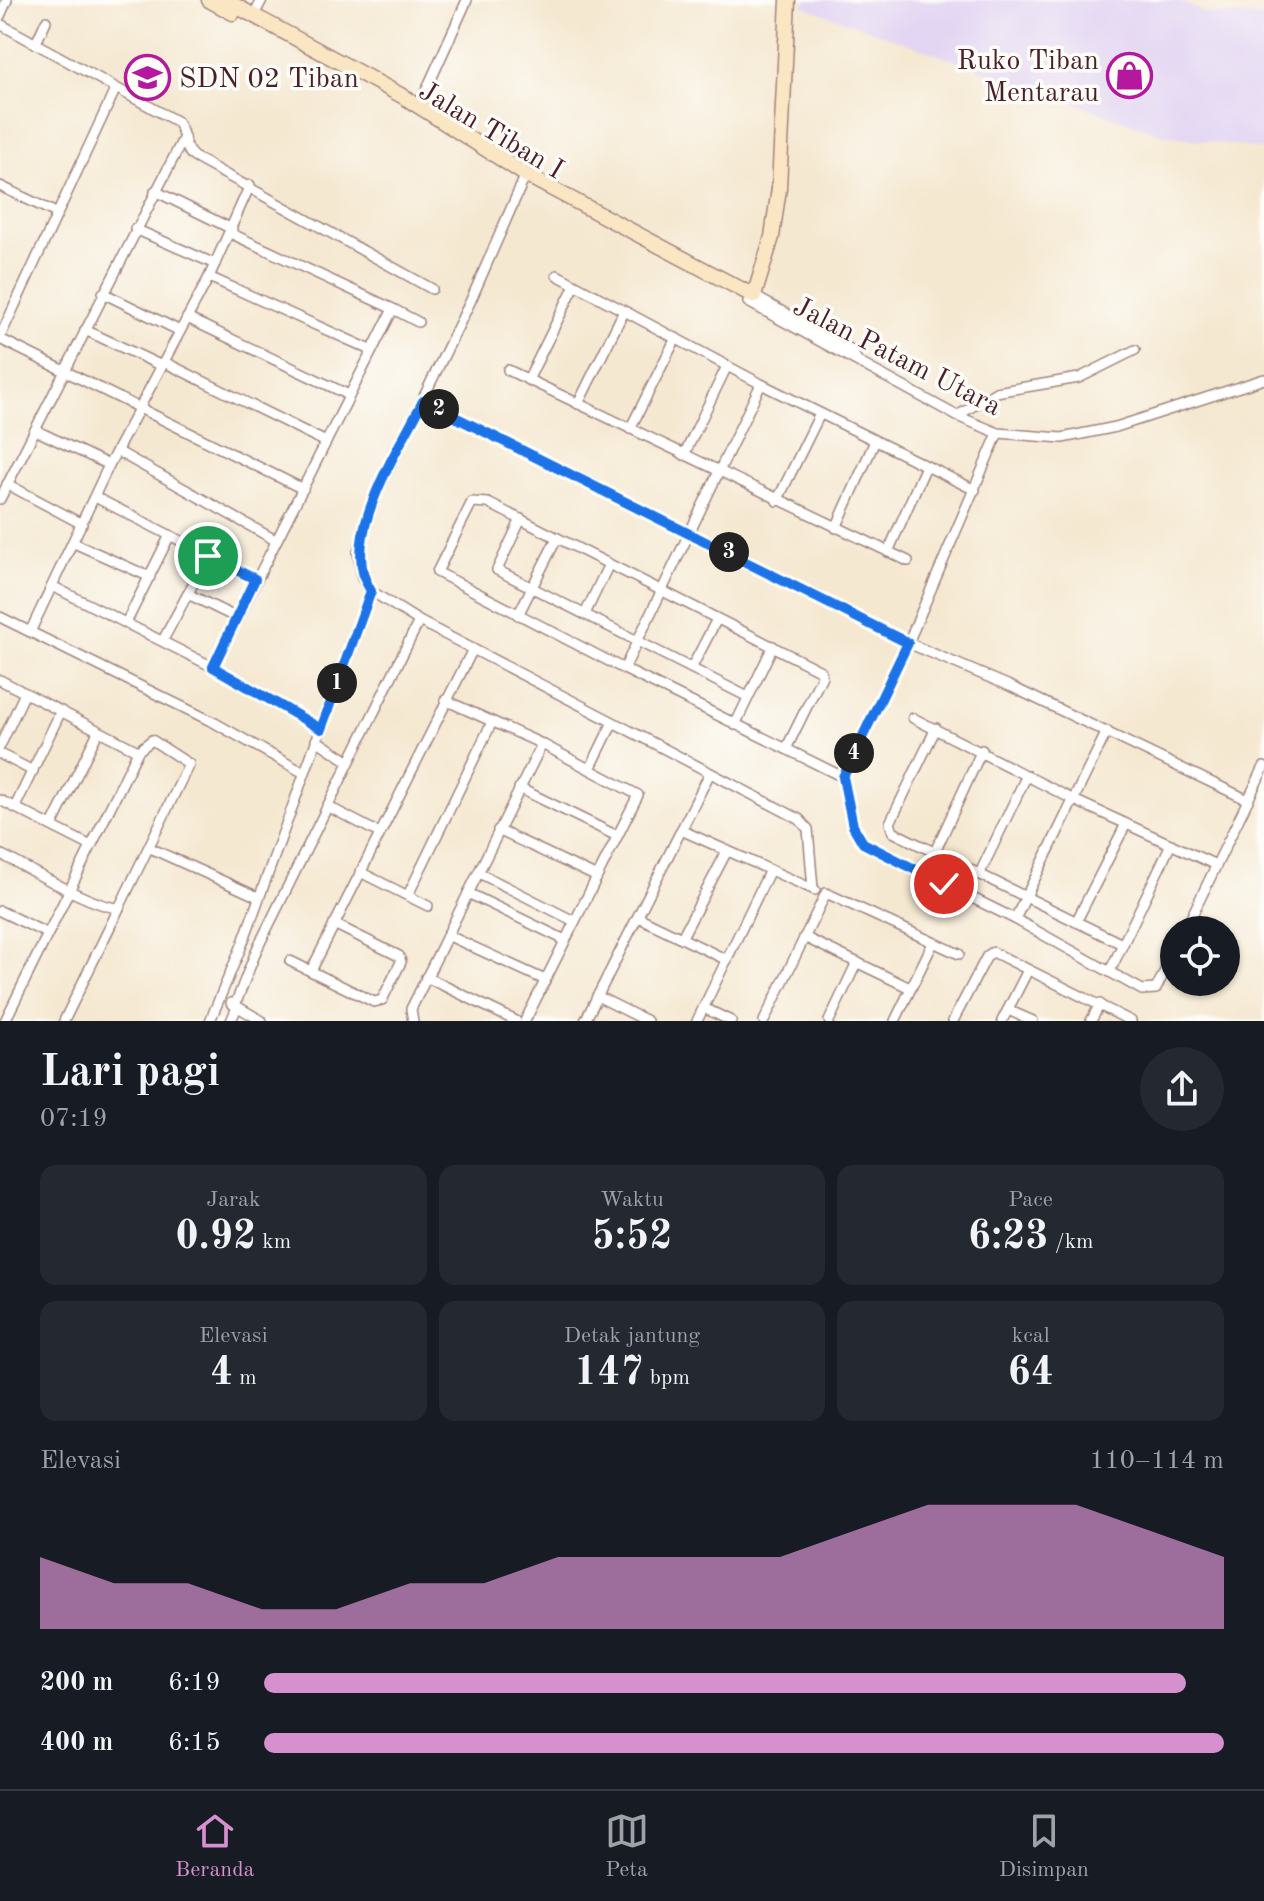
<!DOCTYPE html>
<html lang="id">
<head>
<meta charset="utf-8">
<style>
	body { margin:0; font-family:"Old Standard TT",serif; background:#242831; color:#f1f3f6; height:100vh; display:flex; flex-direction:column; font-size:30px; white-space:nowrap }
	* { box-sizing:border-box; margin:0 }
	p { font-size:26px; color:#9ea1a6 }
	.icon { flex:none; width:44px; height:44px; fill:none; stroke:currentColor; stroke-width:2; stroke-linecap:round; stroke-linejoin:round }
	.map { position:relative; height:1021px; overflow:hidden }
	.side { display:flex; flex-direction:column; background:#171b24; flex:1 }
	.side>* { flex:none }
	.tools { position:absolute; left:1160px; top:916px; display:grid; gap:16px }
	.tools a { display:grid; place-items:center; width:80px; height:80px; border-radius:50%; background:#171b24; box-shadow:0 2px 6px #0004; font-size:40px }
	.pin { position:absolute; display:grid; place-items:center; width:68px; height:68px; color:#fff; margin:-34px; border:4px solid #fff; border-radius:50%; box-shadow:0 2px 8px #0007 }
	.km { position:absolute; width:40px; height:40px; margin:-20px; border-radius:50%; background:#222; color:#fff; font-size:22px; line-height:40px; text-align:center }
	.round { display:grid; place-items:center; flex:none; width:84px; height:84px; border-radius:42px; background:#242831 }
	.head { display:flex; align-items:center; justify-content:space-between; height:136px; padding:0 40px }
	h1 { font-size:44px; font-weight:700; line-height:60px }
	.metrics { display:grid; grid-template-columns:repeat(3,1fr); gap:12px; height:136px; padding:8px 40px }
	.metrics div { display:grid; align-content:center; border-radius:16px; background:#242831; text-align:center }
	.metrics b { font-size:40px; font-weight:700 }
	.metrics small { font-size:22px; font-weight:400 }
	.metrics p { font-size:22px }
	.chart { height:224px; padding:16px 40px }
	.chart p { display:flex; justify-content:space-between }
	.chart svg { width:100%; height:144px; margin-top:8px; fill:#d690ce; opacity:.7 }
	ul { padding:0 40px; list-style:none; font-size:26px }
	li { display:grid; grid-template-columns:128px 96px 1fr; align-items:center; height:60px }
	li i { height:20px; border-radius:10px; background:#d690ce }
	.tabs { display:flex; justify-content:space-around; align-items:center; height:112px; border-top:2px solid #363941; background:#171b24; font-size:22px; color:#9ea1a6 }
	.tabs a { display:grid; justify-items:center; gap:4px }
	.tabs .on { color:#d690ce }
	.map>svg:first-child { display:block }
	.built { fill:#e2d4f3 }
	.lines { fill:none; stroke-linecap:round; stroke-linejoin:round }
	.street-casing { stroke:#a0847e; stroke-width:12 }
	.secondary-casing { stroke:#a0847e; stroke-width:17 }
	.street { stroke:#fff; stroke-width:9 }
	.secondary { stroke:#fbe6c4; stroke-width:14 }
	.route-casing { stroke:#fff; stroke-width:16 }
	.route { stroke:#1a73e8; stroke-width:10 }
	.labels { text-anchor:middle; stroke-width:7; stroke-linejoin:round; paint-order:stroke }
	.poi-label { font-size:28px; fill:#4a1f2b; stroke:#fdfcf7; text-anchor:end }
	.street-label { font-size:28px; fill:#4a1f2b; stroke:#fdfcf7 }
</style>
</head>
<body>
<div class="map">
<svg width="1264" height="1021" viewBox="0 0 1264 1021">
	<rect width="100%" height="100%" fill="#fdfcf7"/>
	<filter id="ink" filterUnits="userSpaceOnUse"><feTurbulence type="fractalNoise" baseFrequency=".0125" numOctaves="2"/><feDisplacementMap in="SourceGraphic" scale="16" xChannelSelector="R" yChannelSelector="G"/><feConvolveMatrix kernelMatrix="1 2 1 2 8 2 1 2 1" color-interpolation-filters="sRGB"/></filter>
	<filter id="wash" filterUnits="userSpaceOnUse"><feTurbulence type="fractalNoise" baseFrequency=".006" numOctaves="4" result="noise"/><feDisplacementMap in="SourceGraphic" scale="32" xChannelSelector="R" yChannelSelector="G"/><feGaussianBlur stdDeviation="1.8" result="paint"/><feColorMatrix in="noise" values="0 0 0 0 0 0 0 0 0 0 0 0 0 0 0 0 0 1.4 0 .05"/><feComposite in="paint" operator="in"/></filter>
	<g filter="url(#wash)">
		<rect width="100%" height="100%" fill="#f5e8d1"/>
		<polygon class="built" points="806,0 1177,0 1205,13 1264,17 1264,150 1160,134 803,6"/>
	</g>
	<g filter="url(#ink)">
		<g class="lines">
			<defs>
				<g id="street">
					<polyline points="254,15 262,0"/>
					<polyline points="0,16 7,0"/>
					<path d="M 0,24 L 176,121 C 187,132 181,147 194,157 L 432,289"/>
					<polyline points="36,43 46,21"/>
					<polyline points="419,106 467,0"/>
					<polyline points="0,186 56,213"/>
					<polyline points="155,191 232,229"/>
					<polyline points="135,229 215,264"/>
					<polyline points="557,275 761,384 975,490"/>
					<polyline points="209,277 371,350"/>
					<polyline points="103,293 180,331"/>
					<polyline points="754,296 850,349 857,360"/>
					<polyline points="748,302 957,416 998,433 1062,438 1116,427 1264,379"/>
					<polyline points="393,309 418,322"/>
					<polyline points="187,318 349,395"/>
					<polyline points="85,330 162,366"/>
					<polyline points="0,337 115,90"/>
					<polyline points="0,339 303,489"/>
					<polyline points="164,362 326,442"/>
					<polyline points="508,370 908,561"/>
					<polyline points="528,380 575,285"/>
					<polyline points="761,384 624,669 843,777"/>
					<polyline points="423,401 908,643 1012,687 1248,800"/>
					<polyline points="578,404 624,311"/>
					<polyline points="957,416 996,392 1079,378 1135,350"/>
					<polyline points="630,429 676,338"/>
					<polyline points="35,430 109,465"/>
					<polyline points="998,433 908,643 843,777 853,826 863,843 873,849 1015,919 1142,990 1156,989 1174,952"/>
					<polyline points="117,451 275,540"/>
					<polyline points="684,455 727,366"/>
					<polyline points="7,484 82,524"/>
					<polyline points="95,497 255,579"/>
					<polyline points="0,499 184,137"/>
					<polyline points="777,501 820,414"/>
					<polyline points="521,519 497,570 748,697"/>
					<polyline points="836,528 875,441"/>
					<polyline points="74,543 150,577"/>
					<polyline points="888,552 926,466"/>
					<polyline points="52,586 213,667 321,729"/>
					<polyline points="371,591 419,621 799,819 808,829 813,889"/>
					<polyline points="188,594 237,618"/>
					<polyline points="585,614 609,564"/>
					<polyline points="518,615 557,538"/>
					<polyline points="0,617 215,723 304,773"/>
					<polyline points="126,623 170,535"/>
					<polyline points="31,630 109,465 209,277 250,185"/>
					<polyline points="163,640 208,556"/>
					<polyline points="213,667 393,309 230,233"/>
					<polyline points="692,667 717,619"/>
					<polyline points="624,669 437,572 472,502 488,503 821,671 822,676 786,749"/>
					<polyline points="0,680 138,751"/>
					<polyline points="445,700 542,744"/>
					<polyline points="913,718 1074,800 1216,865"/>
					<polyline points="735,725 773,646"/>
					<polyline points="936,728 890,823 893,832 1122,944"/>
					<polyline points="316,740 348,761"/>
					<polyline points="0,746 25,693"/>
					<polyline points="0,754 33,771"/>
					<polyline points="590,769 612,724"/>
					<polyline points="519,788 617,836"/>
					<polyline points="0,800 89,845"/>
					<polyline points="327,806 379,833"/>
					<polyline points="15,807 61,711"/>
					<polyline points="52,825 98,732"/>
					<polyline points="498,830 595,876"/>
					<polyline points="681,830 815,890"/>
					<polyline points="150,848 258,897"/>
					<path d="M 0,854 C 28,868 92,907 119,908 L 189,764 L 152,740 L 138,751 L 5,1021"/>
					<polyline points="934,854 982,750"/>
					<polyline points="360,872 428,906"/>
					<polyline points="479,873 574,921"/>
					<polyline points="979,875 1027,775"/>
					<polyline points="468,893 565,940"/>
					<polyline points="408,895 492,722"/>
					<polyline points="0,911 46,933"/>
					<polyline points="638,917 727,960"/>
					<polyline points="1015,919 1107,731"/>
					<polyline points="1076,922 1126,824"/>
					<polyline points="1185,930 1264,767"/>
					<polyline points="447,935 545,980"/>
					<polyline points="682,937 727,851"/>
					<polyline points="804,937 910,988"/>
					<polyline points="290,961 374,1002 382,1000 401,962 399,956 334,924"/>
					<polyline points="311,971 473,649"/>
					<polyline points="1110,971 1171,844"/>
					<polyline points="426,977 516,1021"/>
					<polyline points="597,996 647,1021"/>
					<polyline points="231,1003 262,1021"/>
					<polyline points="235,1005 257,949 419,621"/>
					<polyline points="704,1008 731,1021"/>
					<polyline points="1008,1010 1033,1021"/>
					<polyline points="64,1021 119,908"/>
					<polyline points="210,1021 242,945 371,591 362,578 358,552 375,497 471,300 523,181"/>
					<polyline points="231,1021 237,1007"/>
					<polyline points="413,1021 411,1009 542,744 638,795 525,1021"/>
					<polyline points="585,1021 710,773"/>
					<polyline points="697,1021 769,872"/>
					<polyline points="764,1021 826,893 959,954"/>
					<polyline points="829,1021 857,962"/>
					<polyline points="895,1021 933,943"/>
					<polyline points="953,1021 987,956 993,952 1131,1021"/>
					<polyline points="1002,1021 1028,970"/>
					<polyline points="1091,1021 1100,1004"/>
				</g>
				<g id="secondary">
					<polyline points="209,0 233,13"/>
					<polyline points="225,0 406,98 526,175 754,296 772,237 779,188 788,0"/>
				</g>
			</defs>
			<use href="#street" class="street-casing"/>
			<use href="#secondary" class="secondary-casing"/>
			<use href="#street" class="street"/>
			<use href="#secondary" class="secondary"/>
		</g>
	</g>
	<g class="lines" filter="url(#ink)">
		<defs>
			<path id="route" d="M 208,556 L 255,579 L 213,667 L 321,729 L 371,591 C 337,541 399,449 423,401 L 908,643 L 843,777 L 853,826 L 863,843 L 944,884"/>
		</defs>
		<use href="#route" class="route-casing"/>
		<use href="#route" class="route"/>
	</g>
	<defs>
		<symbol id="shop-ring" viewBox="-11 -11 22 22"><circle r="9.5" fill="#fdfcf7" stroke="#b5179e" stroke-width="1.5"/><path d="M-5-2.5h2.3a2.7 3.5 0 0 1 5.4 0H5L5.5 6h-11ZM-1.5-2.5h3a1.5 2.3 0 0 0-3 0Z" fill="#b5179e"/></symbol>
		<symbol id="school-ring" viewBox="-11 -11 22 22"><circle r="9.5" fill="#fdfcf7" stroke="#b5179e" stroke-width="1.5"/><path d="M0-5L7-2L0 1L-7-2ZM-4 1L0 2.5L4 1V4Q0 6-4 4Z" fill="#b5179e"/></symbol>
	</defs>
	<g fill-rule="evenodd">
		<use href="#shop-ring" x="1104" y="50" width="51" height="51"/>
		<use href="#school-ring" x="122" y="52" width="51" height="51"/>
	</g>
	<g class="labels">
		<g class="poi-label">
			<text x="1099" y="69">Ruko Tiban<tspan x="1099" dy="32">Mentarau</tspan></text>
			<text x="179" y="87" text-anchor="start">SDN 02 Tiban</text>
		</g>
		<g class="street-label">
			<text transform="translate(492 129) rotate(31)" y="10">Jalan Tiban I</text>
			<text transform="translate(898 355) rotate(27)" y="10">Jalan Patam Utara</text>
		</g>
	</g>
</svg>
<div class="tools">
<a><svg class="icon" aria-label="locate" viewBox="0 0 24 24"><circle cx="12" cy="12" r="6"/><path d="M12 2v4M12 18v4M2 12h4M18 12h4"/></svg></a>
</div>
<div class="pin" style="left:208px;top:556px;background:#1e9e55"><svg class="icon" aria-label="arrive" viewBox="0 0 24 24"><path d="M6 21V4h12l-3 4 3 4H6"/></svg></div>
<div class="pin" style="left:944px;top:884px;background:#d93025"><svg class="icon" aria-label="check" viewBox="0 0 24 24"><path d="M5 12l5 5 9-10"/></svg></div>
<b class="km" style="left:337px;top:683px">1</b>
<b class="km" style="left:439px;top:409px">2</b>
<b class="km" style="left:729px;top:552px">3</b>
<b class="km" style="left:854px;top:753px">4</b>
</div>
<section class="side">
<div class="head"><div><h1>Lari pagi</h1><p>07:19</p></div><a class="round"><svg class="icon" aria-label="share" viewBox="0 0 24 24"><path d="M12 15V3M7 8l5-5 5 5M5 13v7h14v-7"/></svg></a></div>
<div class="metrics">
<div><p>Jarak</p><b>0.92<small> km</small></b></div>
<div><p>Waktu</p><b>5:52</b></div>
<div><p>Pace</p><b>6:23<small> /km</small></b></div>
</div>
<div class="metrics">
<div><p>Elevasi</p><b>4<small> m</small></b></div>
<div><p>Detak jantung</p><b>147<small> bpm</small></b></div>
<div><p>kcal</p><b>64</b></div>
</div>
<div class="chart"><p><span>Elevasi</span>110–114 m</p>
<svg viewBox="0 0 160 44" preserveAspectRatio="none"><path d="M0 44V22L10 30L20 30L30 38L40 38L50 30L60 30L70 22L80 22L90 22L100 22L110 14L120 6L130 6L140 6L150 14L160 22V44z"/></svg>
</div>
<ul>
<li><b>200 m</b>6:19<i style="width:96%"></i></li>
<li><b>400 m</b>6:15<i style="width:100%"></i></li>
</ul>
</section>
<nav class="tabs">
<a class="on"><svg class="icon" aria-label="home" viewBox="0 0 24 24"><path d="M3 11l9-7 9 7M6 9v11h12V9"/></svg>Beranda</a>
<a><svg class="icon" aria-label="map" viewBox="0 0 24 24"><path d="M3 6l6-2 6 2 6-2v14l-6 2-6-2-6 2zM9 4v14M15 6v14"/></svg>Peta</a>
<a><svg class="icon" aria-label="saved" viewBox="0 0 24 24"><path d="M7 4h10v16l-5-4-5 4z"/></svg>Disimpan</a>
</nav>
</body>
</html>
